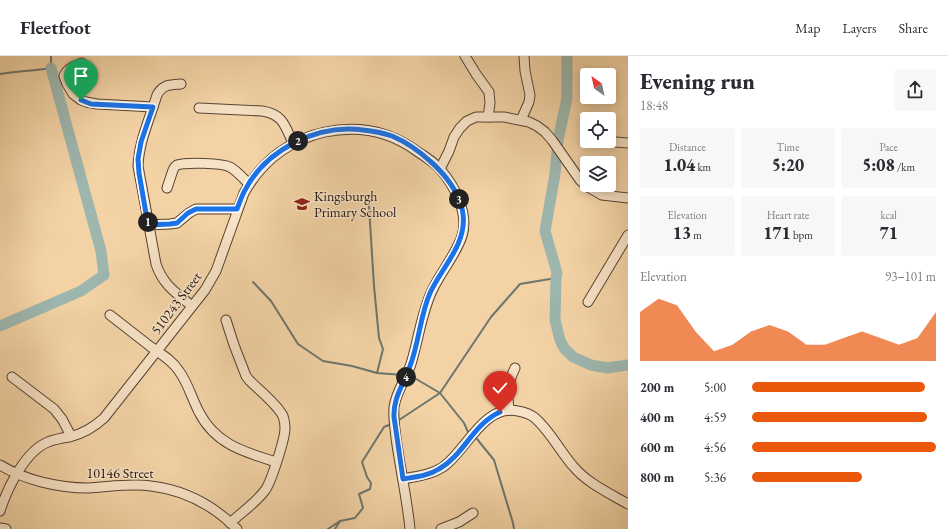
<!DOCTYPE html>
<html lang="en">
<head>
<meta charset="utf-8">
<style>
	body { margin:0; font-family:"EB Garamond",serif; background:#f7f7f7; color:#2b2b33; height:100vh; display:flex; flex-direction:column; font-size:15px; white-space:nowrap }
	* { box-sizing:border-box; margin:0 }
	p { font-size:13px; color:#7c7c81 }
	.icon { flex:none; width:22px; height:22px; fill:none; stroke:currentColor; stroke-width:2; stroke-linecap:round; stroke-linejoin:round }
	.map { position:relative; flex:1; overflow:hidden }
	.sheet { display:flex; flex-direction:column; background:#fff; width:320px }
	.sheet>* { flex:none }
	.needle { width:26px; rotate:327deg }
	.tools { position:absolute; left:580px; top:12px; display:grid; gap:8px }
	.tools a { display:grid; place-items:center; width:36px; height:36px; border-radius:4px; background:#fff; box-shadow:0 2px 10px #0003; font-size:20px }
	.pin { position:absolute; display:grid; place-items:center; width:34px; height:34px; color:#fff; margin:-41px -17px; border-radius:50% 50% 50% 0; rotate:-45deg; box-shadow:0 0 4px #0007 }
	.pin .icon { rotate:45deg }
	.km { position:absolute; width:20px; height:20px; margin:-10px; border-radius:50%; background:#222; color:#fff; font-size:11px; line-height:20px; text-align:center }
	.round { display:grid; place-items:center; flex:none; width:42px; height:42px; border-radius:4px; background:#f7f7f7 }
	.head { display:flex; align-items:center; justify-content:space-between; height:68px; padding:0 12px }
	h1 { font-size:22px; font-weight:800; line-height:30px }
	.figures { display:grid; grid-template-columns:repeat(3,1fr); gap:6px; height:68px; padding:4px 12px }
	.figures div { display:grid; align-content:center; border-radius:4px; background:#f7f7f7; text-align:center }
	.figures b { font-size:17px; font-weight:800 }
	.figures small { font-size:11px; font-weight:400 }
	.figures p { font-size:11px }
	.chart { height:112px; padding:8px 12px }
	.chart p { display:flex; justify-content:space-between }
	.chart svg { width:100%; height:72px; margin-top:4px; fill:#ea580c; opacity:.7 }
	ul { padding:0 12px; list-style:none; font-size:13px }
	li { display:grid; grid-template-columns:64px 48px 1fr; align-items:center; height:30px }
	li i { height:10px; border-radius:5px; background:#ea580c }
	header { display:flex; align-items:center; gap:24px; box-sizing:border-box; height:56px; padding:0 20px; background:#fff; border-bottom:1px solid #e1e1e2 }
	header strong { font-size:19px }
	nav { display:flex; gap:22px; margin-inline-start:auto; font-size:14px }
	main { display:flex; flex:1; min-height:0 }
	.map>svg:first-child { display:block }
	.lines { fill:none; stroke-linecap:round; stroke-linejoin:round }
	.stream { stroke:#6c766e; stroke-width:2 }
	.river { stroke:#9db6ae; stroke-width:11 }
	.minor-casing { stroke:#564435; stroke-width:11 }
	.minor { stroke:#f7e2c5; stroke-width:9 }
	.route-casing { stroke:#fff; stroke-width:8 }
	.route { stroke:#1a73e8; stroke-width:5 }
	.labels { text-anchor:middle; stroke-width:3; stroke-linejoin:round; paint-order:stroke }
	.poi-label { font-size:14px; fill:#22150f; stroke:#f7e2c5; text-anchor:start }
	.street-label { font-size:14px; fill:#22150f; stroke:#f7e2c5 }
</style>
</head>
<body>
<header>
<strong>Fleetfoot</strong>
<nav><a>Map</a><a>Layers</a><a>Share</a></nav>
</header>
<main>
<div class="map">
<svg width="628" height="473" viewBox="0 0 628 473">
	<rect width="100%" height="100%" fill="#f3d3a6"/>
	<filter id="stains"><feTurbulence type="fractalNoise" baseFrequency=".005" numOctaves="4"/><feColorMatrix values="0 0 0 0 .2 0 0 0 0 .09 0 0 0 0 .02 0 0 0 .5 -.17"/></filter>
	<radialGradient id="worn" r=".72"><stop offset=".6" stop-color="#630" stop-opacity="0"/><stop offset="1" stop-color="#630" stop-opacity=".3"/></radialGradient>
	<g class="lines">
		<g class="stream">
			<path d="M 0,18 C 17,15 34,15 51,12 L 51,0"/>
			<polyline points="369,150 374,230 379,282 383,293 377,317"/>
			<polyline points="253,226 271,245 298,288 323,305 352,310 377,317 403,319"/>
			<polyline points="411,320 440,337 464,367 468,376"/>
			<polyline points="399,364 440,337 491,261 520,228 556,222"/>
			<polyline points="477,383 494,404 513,467 514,473"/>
			<polyline points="328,473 340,465 355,462 363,452 359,438 370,433 371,427 367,421 362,406 384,371 389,369"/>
			<polyline points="335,473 340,465"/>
		</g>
		<g class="river">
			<polyline points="567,0 567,42 558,84 555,118 545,175 557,217 556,222 555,264 560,284 564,292 573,301 591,309 607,312 628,309"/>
			<polyline points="0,270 81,235 104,219 101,195 51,12"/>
		</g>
		<defs>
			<g id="minor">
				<polyline points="465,0 476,18 489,36 490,47 488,61"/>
				<path d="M 82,7 C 75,10 67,12 64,20 L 67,28 L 73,38 L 81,44 L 86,46 L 97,48 L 153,51"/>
				<path d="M 181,28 C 170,29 163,28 157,39 C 150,62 139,85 138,110 L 156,208 C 163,229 176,237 192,250"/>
				<path d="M 199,52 L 262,55 C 283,58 285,70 293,87"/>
				<polyline points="521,64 529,46 530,39 525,15 524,0"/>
				<polyline points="603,85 628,87"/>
				<polyline points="440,113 449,95 454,81 460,72 467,65 476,61 504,61 529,66 537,70 545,76 552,84 580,124 588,131 602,139 628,142"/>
				<path d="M 167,132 L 173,114 C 175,111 174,111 177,109 C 186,106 222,107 230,111 C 237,115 243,122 249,128"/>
				<polyline points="148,169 170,168 177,167 189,157 196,153 237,153"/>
				<polyline points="588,246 628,179"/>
				<path d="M 110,259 C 124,270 137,280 151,291 C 161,298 172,304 179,315 C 188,327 192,343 199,356 C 215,388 244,396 276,406"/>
				<path d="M 226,264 L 234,289 L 246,320 L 249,324 C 259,334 277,348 283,360 C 284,363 285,367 285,372 C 285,383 272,423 266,433 C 257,446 242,456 230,467"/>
				<polyline points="12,321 54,353 62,363 71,380"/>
				<path d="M 509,354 C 507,336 507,329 515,312"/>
				<path d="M 0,409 C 25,424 58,432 88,432 C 109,431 130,427 151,430 C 185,434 213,449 237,473"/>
				<path d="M 403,423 C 417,420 431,419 443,411 C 467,394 483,348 518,355 C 524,356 530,358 535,362 C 550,375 560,395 573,410 C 587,427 609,437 628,448"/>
				<path d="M 0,455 C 7,433 25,395 48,386 C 55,383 62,382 69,381 C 83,378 93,372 104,362 L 205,234 L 216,215 L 244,137 C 262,105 290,84 325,76 C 359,69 390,75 418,96 C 426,101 434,106 440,113 C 455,130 469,158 462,180 C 456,199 439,218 431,237 C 421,260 418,285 411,308 C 406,323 396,336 394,351 C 393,361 395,372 396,382 C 400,412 407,442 410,473"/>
				<polyline points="0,472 6,473"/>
				<polyline points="441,473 459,466 473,457"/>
			</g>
		</defs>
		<use href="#minor" class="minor-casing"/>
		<use href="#minor" class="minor"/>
	</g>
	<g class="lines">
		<defs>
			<path id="route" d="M 81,44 L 91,48 L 153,51 L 141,86 L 138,103 L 139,117 L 148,169 L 170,168 L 177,167 L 188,157 L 196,153 L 237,153 C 239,148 241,142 244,136 C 265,94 316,68 363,74 C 373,75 383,77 392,80 C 406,86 419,95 430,105 C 444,117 461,138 463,158 C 467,188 442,211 430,237 C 420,260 419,287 410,310 C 404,328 393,341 394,361 L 403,423 C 415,421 428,420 439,413 C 464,399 473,368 500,356"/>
		</defs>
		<use href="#route" class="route-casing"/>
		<use href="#route" class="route"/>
	</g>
	<defs>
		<symbol id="school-bare" viewBox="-9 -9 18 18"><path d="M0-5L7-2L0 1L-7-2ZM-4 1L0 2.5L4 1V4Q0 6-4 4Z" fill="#8f2418" stroke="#f7e2c5" stroke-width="2.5" paint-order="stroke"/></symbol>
	</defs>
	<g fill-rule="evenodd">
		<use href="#school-bare" x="291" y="137" width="22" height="22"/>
	</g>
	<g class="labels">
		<g class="poi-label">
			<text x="314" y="145">Kingsburgh<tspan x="314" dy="16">Primary School</tspan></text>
		</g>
		<g class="street-label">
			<text transform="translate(176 247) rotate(-53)" y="5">510243 Street</text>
			<text x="120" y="422">10146 Street</text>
		</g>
	</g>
	<rect width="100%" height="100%" filter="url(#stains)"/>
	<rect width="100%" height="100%" fill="url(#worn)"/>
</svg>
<div class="tools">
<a><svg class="needle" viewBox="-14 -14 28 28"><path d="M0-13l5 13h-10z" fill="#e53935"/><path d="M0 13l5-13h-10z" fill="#7c7c81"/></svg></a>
<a><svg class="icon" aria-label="locate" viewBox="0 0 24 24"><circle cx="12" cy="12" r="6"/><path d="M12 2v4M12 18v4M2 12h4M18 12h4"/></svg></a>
<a><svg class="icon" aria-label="layers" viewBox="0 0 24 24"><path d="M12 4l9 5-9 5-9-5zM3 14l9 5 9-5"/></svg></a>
</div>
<div class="pin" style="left:81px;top:44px;background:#1e9e55"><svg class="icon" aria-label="arrive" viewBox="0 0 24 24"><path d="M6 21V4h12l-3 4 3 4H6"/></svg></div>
<div class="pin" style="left:500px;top:356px;background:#d93025"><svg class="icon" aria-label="check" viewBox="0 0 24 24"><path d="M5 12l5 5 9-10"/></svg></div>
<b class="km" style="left:148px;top:166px">1</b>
<b class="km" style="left:298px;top:85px">2</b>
<b class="km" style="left:459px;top:143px">3</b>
<b class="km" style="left:406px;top:321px">4</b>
</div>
<section class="sheet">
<div class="head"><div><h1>Evening run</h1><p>18:48</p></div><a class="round"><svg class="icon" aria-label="share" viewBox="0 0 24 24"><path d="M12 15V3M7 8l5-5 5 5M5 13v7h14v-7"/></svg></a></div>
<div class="figures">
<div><p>Distance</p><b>1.04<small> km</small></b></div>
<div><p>Time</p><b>5:20</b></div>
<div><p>Pace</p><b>5:08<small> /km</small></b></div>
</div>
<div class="figures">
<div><p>Elevation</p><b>13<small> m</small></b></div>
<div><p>Heart rate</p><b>171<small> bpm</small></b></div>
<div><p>kcal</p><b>71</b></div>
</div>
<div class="chart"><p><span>Elevation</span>93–101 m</p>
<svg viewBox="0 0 160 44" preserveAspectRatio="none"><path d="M0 44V14L10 6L20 10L30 26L40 38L50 34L60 26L70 22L80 26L90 34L100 34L110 30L120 26L130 30L140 34L150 30L160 14V44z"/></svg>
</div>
<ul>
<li><b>200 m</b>5:00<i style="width:94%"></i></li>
<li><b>400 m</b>4:59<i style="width:95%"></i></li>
<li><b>600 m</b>4:56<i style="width:100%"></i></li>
<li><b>800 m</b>5:36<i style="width:60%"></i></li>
</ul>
</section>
</main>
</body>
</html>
